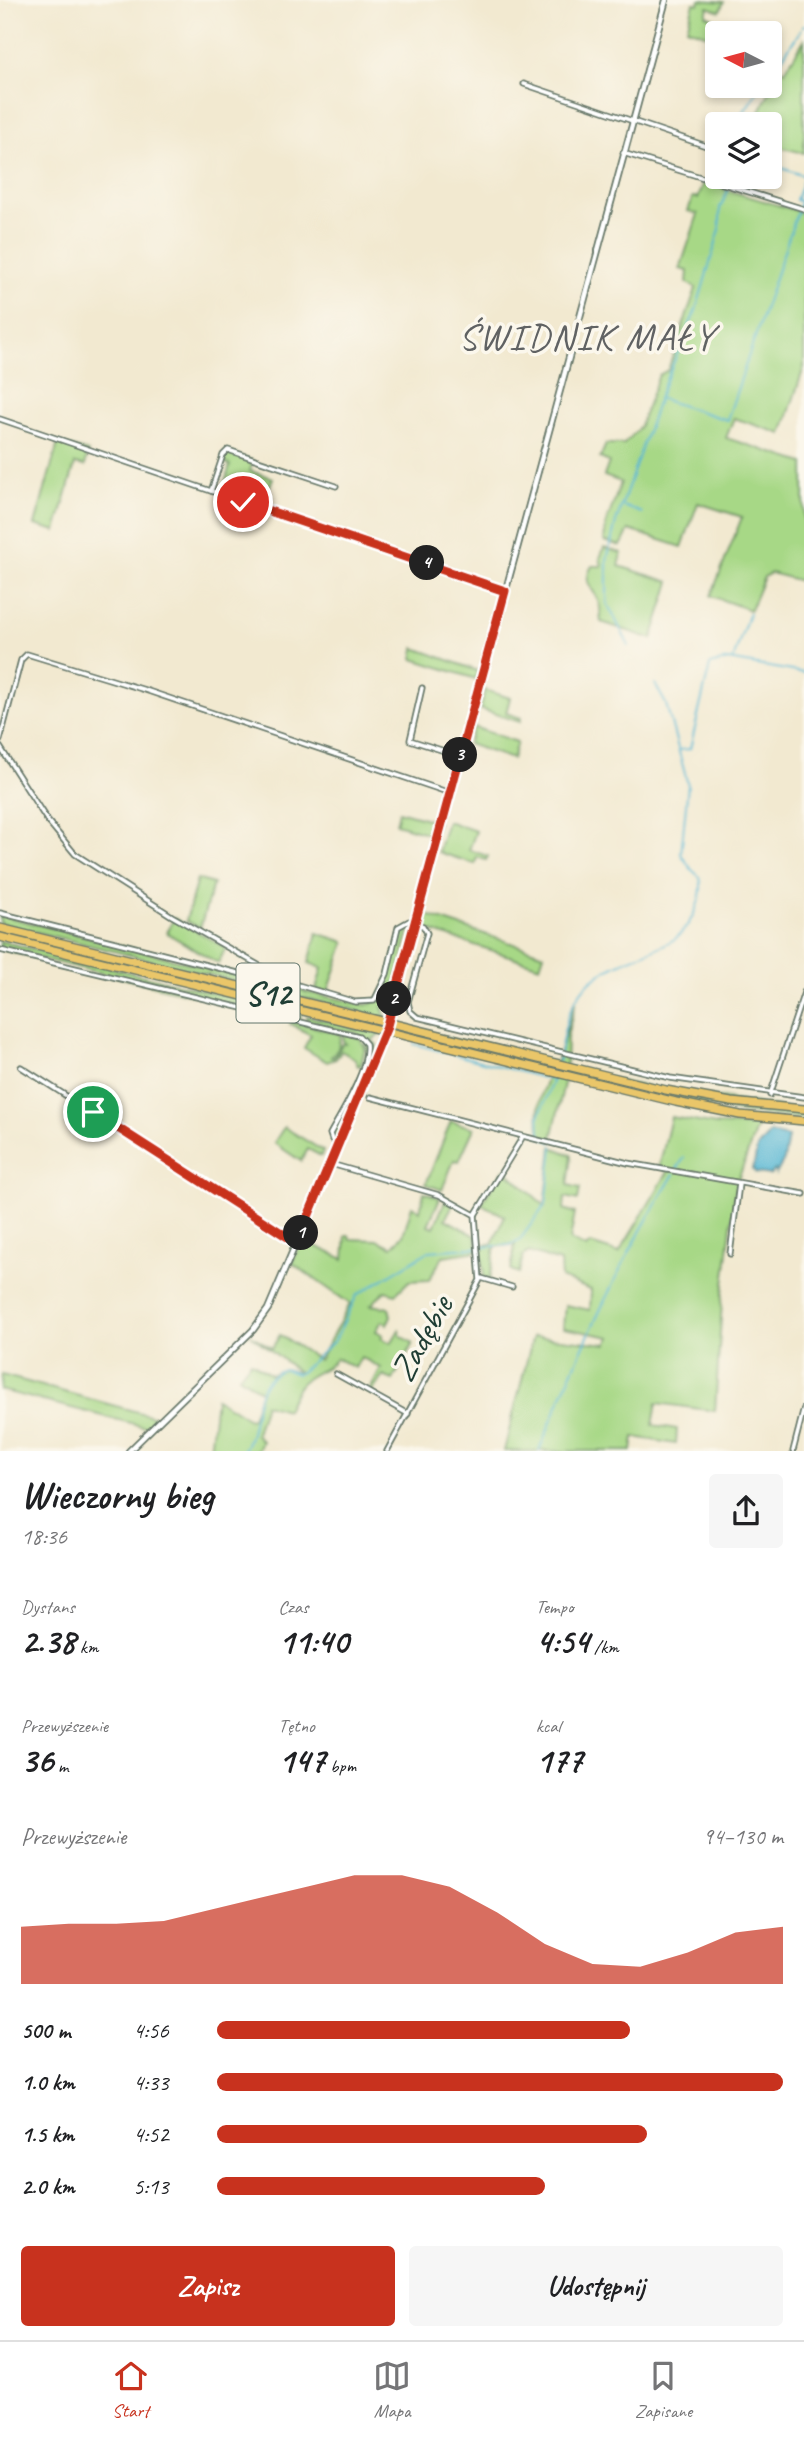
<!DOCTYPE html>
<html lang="pl">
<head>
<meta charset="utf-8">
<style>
	body { margin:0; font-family:Caveat,sans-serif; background:#f6f6f6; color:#202124; height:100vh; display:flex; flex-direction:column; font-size:26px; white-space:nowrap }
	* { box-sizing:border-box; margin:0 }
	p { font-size:23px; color:#757577 }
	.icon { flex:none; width:38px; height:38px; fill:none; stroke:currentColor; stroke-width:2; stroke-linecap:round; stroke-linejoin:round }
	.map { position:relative; height:1451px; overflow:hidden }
	.side { display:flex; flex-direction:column; background:#fff; flex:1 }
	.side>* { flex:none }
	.needle { width:46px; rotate:276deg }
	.controls { position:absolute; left:705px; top:21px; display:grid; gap:14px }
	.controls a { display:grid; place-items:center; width:77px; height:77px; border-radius:7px; background:#fff; box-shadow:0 4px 10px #0003; font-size:35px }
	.pin { position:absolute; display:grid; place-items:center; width:60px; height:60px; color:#fff; margin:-30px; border:4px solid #fff; border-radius:50%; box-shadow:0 2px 7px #0007 }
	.km { position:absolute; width:35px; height:35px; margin:-18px; border-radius:50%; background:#222; color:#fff; font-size:19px; line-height:35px; text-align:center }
	.round { display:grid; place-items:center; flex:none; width:74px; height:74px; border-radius:7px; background:#f6f6f6 }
	.headline { display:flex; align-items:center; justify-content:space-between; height:119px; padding:0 21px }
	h1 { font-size:38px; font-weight:700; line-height:52px }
	.stats { display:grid; grid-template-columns:repeat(3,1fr); gap:10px; height:119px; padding:7px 21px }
	.stats div { display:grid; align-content:center }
	.stats b { font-size:35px; font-weight:700 }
	.stats small { font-size:19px; font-weight:400 }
	.stats p { font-size:19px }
	.chart { height:196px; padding:14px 21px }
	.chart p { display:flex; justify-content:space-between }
	.chart svg { width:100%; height:126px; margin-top:7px; fill:#c8321e; opacity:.7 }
	.button { display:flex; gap:14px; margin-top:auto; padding:14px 21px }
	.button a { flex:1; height:80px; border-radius:7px; background:#c8321e; color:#fff; font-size:28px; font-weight:700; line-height:80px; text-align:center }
	.button a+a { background:#f6f6f6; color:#202124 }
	ul { padding:0 21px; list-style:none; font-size:23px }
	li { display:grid; grid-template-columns:112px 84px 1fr; align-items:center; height:52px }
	li i { height:18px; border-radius:9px; background:#c8321e }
	.tabs { display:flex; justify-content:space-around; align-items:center; height:98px; border-top:2px solid #e0e0e0; background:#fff; font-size:19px; color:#757577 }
	.tabs a { display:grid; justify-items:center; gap:4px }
	.tabs .current { color:#c8321e }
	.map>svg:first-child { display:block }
	.green { fill:#a7d886; stroke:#638a5d; stroke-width:2 }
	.water { fill:#54b6d3; stroke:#3a7a84; stroke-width:2 }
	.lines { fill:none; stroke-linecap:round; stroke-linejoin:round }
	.stream { stroke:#54b6d3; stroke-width:2 }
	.minor-casing { stroke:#69796b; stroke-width:7 }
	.tertiary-casing { stroke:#69796b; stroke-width:8 }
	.motorway-casing { stroke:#69796b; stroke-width:10 }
	.minor { stroke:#fff; stroke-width:3.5 }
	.tertiary { stroke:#fff; stroke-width:4.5 }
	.motorway { stroke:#eac669; stroke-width:7 }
	.tertiary-bridge-casing { stroke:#69796b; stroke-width:8; stroke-linecap:butt }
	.tertiary-bridge { stroke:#fff; stroke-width:4.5 }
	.route-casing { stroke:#fff; stroke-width:14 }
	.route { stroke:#c8321e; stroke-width:9 }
	.labels { text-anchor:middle; stroke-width:7; stroke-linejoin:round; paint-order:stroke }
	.shield { fill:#fbf7ec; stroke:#61756b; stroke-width:2 }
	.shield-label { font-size:33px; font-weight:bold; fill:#1f3d34 }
	.street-label { font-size:35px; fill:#1f3d34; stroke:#fbf7ec }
	.quarter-label { font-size:38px; letter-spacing:2px; fill:#606263; stroke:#fbf7ec }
</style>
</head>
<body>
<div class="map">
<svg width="804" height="1451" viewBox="0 0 804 1451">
	<rect width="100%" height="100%" fill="#fbf7ec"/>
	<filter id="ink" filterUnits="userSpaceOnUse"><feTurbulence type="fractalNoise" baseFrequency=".0143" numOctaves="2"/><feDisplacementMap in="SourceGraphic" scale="14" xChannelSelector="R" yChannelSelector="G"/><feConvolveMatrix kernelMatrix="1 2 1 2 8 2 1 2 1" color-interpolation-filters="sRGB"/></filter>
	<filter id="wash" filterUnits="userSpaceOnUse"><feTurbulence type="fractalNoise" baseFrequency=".00686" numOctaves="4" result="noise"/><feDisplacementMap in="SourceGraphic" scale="28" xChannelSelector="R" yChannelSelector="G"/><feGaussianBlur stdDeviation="1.57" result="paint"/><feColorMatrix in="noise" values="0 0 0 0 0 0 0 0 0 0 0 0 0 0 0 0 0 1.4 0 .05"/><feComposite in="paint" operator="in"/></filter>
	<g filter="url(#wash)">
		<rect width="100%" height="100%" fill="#f2e9d0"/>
		<g class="green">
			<polygon points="700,0 724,2 720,11 708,7 706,15 720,21 718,27 725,30 724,33 718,33 717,38 687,28 694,3 699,4"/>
			<polygon points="804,40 804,153 770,145 770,124 755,122 780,69 785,71"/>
			<polygon points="704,183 804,213 804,367 782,434 734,418 726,438 804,463 804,582 771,573 764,577 750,610 711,596 742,517 698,503 682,547 629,530 621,546 604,541 606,524 621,482 604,476 609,462 600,458 606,444 624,444 639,428 659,375 668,370 696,288 687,283 688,271 680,269 698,214 688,211 693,197 698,198"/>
			<polygon points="58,443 88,452 85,466 75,464 56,531 35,525"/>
			<polygon points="227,452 253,461 250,471 273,478 268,490 253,493 250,501 235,496 237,486 225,483 230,465 223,462"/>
			<path d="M 604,548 L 622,553 L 619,566 L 670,582 L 652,639 L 601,622 C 600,617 601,609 599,603 C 594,587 581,584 592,566 L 602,566 L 600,558 Z"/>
			<polygon points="415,648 478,671 476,679 413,659"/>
			<polygon points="485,690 510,698 506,713 521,718 520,722 480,709"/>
			<polygon points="473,727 517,742 512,759 468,744"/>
			<polygon points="399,811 438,822 433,835 396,824"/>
			<polygon points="447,821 476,831 469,850 488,856 486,860 477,857 475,864 438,852"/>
			<polygon points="197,879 213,884 200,928 186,921"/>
			<polygon points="421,913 544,954 540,966 428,930 419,920"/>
			<path d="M 0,915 L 252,979 L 261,980 L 270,974 L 305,992 L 366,1005 C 398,998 387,938 410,927 L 389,1008 L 382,1007 L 386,1018 L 0,923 Z"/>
			<polygon points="174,918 226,948 218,963 167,933"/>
			<polygon points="317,933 345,942 328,992 316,990 322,968 309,963"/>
			<polygon points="0,941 301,1014 301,1018 299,1020 0,949"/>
			<path d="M 576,1000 L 567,1037 L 566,1068 L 627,1083 L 804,1111 L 804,1119 L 739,1112 L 566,1074 L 552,1139 L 540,1135 C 536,1109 540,1092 551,1071 L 343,1019 L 344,1014 L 556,1063 Z"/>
			<path d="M 307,1016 L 381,1034 L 372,1040 L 377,1045 L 337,1139 L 334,1139 C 330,1127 373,1067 367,1042 L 356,1033 L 306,1022 Z"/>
			<polygon points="292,1021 341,1034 338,1049 331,1057 334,1058 342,1044 346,1044 343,1041 344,1034 360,1038 365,1047 361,1065 358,1066 355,1059 341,1051 336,1059 327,1062 304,1048 311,1035 290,1024"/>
			<polygon points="671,1117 716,1125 757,1126 736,1186 722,1301 715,1411 657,1403 653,1425 677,1429 676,1444 634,1437 632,1451 504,1451 533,1336 607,1344 611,1337 563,1328 565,1305 590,1310 591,1290 561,1278 560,1262 529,1252 523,1256 519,1273 511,1271 515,1244 495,1247 490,1279 484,1278 481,1245 492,1244 505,1216 481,1204 504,1169 545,1206 552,1147 572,1155 568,1185 580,1188 578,1200 565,1197 564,1209 575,1213 570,1240 586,1248 590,1244 619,1253 669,1170 659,1168"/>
			<polygon points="451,1121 474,1128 459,1161 454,1160 442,1190 426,1184"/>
			<polygon points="284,1127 323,1151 321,1156 308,1149 301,1161 274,1143"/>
			<path d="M 424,1192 L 440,1198 L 428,1225 L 434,1227 L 445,1201 L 453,1205 L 445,1219 L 476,1236 L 478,1251 L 443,1256 L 429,1280 L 409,1281 L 396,1294 L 385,1291 L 371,1305 L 389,1308 L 391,1316 L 387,1324 L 382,1321 L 376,1331 L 383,1335 L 381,1338 L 391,1343 L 399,1330 L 400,1335 L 413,1343 L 393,1380 L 383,1376 L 372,1392 L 370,1390 L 381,1368 L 361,1357 L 355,1368 L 336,1358 C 328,1369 321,1369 309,1377 C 297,1384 292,1398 286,1410 L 265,1404 L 256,1434 L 262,1441 L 258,1451 L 210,1451 L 216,1398 L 249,1419 L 252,1418 L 261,1391 L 239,1376 L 251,1361 L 271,1375 L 284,1369 L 300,1373 L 251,1335 L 272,1348 L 280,1335 L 319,1360 L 350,1304 L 292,1263 L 302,1240 L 344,1259 L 346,1235 L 349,1235 L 350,1239 L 378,1240 L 392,1247 L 403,1235 L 412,1206 L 420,1211 Z"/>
			<polygon points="2,1375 156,1417 146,1427 0,1390"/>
		</g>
		<polygon class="water" points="770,1133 788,1137 784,1160 776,1174 775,1170 770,1175 756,1173 753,1170 757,1148"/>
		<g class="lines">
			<g class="stream">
				<polyline points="803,26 804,25"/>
				<polyline points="770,75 801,30"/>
				<polyline points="741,124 741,116 761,86"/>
				<polyline points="770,164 804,176"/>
				<polyline points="804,178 796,200 804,202"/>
				<polyline points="731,183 733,177"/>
				<polyline points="658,398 727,420 801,201"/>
				<polyline points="623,506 642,513"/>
				<polyline points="629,646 607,603 607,560 616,522 661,392 696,310 720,229 720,208 729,188"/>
				<polyline points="733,660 749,613"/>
				<polyline points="679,750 690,749 710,665 728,660 804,673"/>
				<polyline points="414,1044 552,1080"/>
				<path d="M 558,1062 C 562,1045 564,1025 571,1009 C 589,964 637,961 675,939 C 690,927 705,897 700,877 L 692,870 L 681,854 L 688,785 L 666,704 L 655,684"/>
				<polyline points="552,1142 540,1136 539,1116 555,1074"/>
				<polyline points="677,1169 684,1158"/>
				<polyline points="302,1371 335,1340 357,1295 429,1251 510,1245 519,1241 546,1204 553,1146"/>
				<path d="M 243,1451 C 261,1426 247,1383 284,1369 L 297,1374 L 301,1372"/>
				<path d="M 539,1451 C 578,1355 619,1262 674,1174"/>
			</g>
		</g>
	</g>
	<g filter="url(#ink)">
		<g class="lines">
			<defs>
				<g id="minor">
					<polyline points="524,84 718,150"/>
					<polyline points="623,153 804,209"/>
					<polyline points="0,419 504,591"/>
					<polyline points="211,491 223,455 228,450 336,486"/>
					<polyline points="422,688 410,740 460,756"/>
					<polyline points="0,740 21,660 27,654 145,690 450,793"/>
					<polyline points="0,747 47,820 75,854 172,916 288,982 355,1002 374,1001 387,974 398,927 409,921 423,926 427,933 408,1002 410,1011 417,1017 670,1078 804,1097"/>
					<polyline points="0,913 250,976 262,977 267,970"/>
					<path d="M 0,950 L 359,1036 L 366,1044 C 369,1070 342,1112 330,1134 L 332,1140 L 339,1144"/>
					<polyline points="21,1067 297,1243"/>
					<polyline points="770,1095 804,992"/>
					<polyline points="370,1097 628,1163 804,1194"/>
					<polyline points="331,1164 439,1195 475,1215 480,1280 387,1451"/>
					<polyline points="475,1215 522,1138"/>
					<polyline points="730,1254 739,1184"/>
					<polyline points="481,1278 512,1287"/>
					<polyline points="336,1374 408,1414"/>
					<polyline points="793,1451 804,1408"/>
				</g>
				<g id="tertiary">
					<polyline points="391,1013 666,0"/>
					<polyline points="129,1451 253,1330 268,1309 382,1041"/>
				</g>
				<g id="motorway">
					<polyline points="0,928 666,1090 731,1102 804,1109"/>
					<polyline points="0,937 676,1102 740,1115 804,1121"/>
				</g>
			</defs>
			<use href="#minor" class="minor-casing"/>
			<use href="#tertiary" class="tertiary-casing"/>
			<use href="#motorway" class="motorway-casing"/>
			<use href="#minor" class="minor"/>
			<use href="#tertiary" class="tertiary"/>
			<use href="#motorway" class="motorway"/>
			<defs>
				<polyline id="tertiary-bridge" points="382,1041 391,1013"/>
			</defs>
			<use href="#tertiary-bridge" class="tertiary-bridge-casing"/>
			<use href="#tertiary-bridge" class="tertiary-bridge"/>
		</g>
	</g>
	<g class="lines" filter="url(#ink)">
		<defs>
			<polyline id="route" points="93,1112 297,1243 386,1029 505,591 243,502"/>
		</defs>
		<use href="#route" class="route-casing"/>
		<use href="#route" class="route"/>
	</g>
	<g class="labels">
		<rect class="shield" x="236.5" y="963.5" width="63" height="59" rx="5"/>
		<g class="shield-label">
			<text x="268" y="1005">S12</text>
		</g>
		<g class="street-label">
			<text transform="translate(421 1338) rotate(-61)" y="12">Zadębie</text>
		</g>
		<g class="quarter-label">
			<text x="587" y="349">ŚWIDNIK MAŁY</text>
		</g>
	</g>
</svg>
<div class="controls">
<a><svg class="needle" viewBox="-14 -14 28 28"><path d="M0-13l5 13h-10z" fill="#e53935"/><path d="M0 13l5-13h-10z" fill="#757577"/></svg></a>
<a><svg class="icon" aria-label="layers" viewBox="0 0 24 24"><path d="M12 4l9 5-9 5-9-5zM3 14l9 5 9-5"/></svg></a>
</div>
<div class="pin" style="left:93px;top:1112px;background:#1e9e55"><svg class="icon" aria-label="arrive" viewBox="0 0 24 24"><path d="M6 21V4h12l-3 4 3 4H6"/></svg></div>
<div class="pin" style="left:243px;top:502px;background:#d93025"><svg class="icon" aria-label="check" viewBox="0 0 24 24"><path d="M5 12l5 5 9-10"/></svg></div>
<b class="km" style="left:301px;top:1233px">1</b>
<b class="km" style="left:394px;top:999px">2</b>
<b class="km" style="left:460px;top:755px">3</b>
<b class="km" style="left:427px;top:563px">4</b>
</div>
<section class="side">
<div class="headline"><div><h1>Wieczorny bieg</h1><p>18:36</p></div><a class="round"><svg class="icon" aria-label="share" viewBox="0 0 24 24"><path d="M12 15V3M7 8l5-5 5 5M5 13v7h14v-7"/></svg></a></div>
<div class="stats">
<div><p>Dystans</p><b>2.38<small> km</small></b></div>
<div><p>Czas</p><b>11:40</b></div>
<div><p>Tempo</p><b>4:54<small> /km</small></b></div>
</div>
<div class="stats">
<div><p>Przewyższenie</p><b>36<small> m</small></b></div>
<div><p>Tętno</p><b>147<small> bpm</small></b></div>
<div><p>kcal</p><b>177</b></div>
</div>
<div class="chart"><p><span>Przewyższenie</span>94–130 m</p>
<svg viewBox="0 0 160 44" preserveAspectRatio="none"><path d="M0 44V24L10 23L20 23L30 22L40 18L50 14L60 10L70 6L80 6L90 10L100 19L110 30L120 37L130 38L140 33L150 26L160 24V44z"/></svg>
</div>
<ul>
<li><b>500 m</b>4:56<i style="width:73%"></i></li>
<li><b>1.0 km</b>4:33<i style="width:100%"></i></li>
<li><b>1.5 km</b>4:52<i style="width:76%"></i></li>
<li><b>2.0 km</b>5:13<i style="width:58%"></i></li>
</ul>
<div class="button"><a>Zapisz</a><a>Udostępnij</a></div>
</section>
<nav class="tabs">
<a class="current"><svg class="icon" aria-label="home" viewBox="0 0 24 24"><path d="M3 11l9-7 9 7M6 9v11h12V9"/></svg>Start</a>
<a><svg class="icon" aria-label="map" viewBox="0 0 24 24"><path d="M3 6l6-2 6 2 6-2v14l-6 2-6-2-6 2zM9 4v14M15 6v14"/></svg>Mapa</a>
<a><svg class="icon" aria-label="saved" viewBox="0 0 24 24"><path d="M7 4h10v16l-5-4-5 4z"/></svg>Zapisane</a>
</nav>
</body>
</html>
